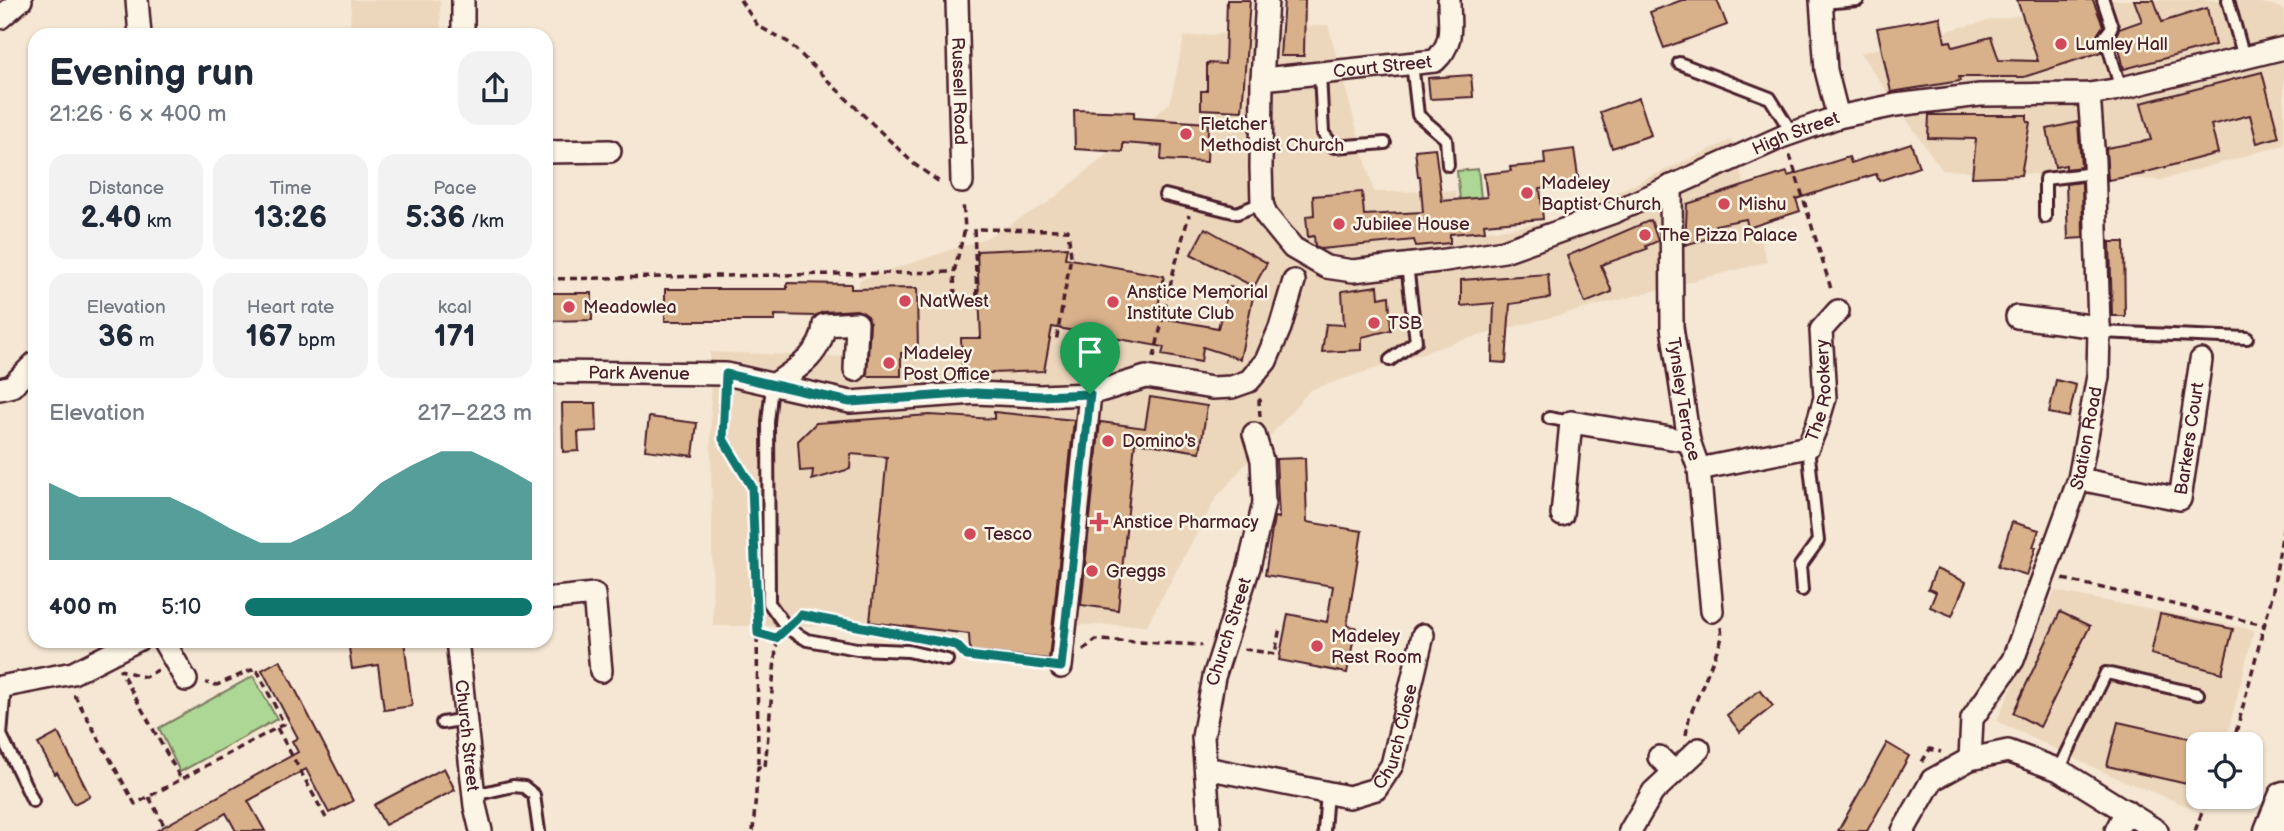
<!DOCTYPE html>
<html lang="en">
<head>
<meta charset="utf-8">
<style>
	body { margin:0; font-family:"Balsamiq Sans",sans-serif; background:#f2f2f3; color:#1f2937; height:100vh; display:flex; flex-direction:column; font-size:26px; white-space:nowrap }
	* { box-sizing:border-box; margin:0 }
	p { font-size:23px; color:#747a83 }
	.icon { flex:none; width:38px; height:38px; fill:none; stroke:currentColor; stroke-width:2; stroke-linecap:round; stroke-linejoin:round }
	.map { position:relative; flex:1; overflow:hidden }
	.side { position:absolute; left:28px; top:28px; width:525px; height:620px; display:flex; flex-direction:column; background:#fff; border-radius:21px; box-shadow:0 2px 5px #0004 }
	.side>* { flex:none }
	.fabs { position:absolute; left:2186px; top:732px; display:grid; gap:14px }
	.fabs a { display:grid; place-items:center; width:77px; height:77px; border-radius:14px; background:#fff; box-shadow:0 2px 5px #0004; font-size:35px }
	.pin { position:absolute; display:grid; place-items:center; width:60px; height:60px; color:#fff; margin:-72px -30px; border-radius:50% 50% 50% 0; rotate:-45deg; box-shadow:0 0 7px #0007 }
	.pin .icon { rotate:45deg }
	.round { display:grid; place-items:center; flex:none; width:74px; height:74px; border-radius:21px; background:#f2f2f3 }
	.head { display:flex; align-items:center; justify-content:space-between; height:119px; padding:0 21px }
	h1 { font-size:38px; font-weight:700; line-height:52px }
	.metrics { display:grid; grid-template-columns:repeat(3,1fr); gap:10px; height:119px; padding:7px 21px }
	.metrics div { display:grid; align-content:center; border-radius:18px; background:#f2f2f3; text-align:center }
	.metrics b { font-size:30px; font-weight:700 }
	.metrics small { font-size:19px; font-weight:400 }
	.metrics p { font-size:19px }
	.chart { height:196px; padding:14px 21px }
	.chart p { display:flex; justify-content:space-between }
	.chart svg { width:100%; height:126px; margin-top:7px; fill:#0f766e; opacity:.7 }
	ul { padding:0 21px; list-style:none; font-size:23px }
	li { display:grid; grid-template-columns:112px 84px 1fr; align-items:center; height:52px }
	li i { height:18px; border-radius:9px; background:#0f766e }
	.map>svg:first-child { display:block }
	.built { fill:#ecd7bd }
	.green { fill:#add794; stroke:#7c7b60; stroke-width:2 }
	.building { fill:#d8b18a; stroke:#4a1f2b; stroke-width:2 }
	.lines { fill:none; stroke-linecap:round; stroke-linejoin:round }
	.lane-casing { stroke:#4a1f2b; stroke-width:16 }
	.street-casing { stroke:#4a1f2b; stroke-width:26 }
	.secondary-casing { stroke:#4a1f2b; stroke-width:35 }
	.path { stroke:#4a1f2b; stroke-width:3.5; stroke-dasharray:7 5; stroke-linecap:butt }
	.lane { stroke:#fcf5e5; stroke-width:10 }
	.street { stroke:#fcf5e5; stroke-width:21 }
	.secondary { stroke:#fcf5e5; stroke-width:30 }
	.route-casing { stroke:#fff; stroke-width:14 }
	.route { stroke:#0f766e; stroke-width:9 }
	.poi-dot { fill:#d1495b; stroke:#fcf5e5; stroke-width:2.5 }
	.labels { text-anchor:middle; stroke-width:5; stroke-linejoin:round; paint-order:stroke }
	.poi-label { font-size:18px; fill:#4a1f2b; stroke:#fcf5e5; text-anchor:start }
	.street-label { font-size:18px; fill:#4a1f2b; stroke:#fcf5e5 }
</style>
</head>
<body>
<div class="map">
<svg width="2284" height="831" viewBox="0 0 2284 831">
	<rect width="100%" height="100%" fill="#f5e7d3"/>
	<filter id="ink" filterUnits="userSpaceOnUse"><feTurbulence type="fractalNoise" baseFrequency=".0143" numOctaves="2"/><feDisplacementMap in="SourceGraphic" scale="14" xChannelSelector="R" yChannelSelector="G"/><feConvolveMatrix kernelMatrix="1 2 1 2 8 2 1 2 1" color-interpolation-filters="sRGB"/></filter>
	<g filter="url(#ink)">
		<g class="built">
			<polygon points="351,0 440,0 441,35 350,35"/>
			<polygon points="2114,0 2248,0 2276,6 2284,10 2284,145 2161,180 1942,170 1860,53 1986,21"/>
			<polygon points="1328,25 1374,192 1456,191 1460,234 1506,229 1555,220 1731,140 1767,262 1466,339 1310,390 1216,498 1147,625 713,626 710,352 844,357 860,280 986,238 1049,202 1170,103 1184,37"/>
			<polygon points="2055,591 2254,630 2225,744 2198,744 2198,796 2192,808 2112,776 1997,721"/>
		</g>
		<g class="green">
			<polygon points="1478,169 1481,198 1460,200 1457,171"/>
			<polygon points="253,676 277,719 180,772 159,728"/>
		</g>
		<g class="building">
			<polygon points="1227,0 1250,0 1242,111 1201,109 1201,91 1207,91 1207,63 1225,64"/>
			<polygon points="1284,0 1305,0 1304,56 1280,56"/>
			<polygon points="1682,0 1717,0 1727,25 1664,48 1650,12"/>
			<polygon points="2017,0 2093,0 2103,26 2097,35 2101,52 2024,77 1959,77 1960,81 1891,92 1877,28 1940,17 1945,42 1951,41 1953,47 1991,37 1999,60 2038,61"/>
			<polygon points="2134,0 2154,0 2162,22 2207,8 2215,45 2124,69 2116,35 2119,29 2142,21"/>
			<polygon points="2262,72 2279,137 2257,143 2250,115 2211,125 2218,153 2143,173 2144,174 2108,180 2106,148 2151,140 2141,103"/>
			<polygon points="1471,75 1473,97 1430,99 1428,78"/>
			<polygon points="1639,98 1651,135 1612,148 1600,112"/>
			<polygon points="1074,110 1134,112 1134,118 1208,123 1207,162 1161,160 1162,146 1123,143 1123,152 1075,149"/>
			<polygon points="1929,115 2027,115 2027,122 2030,122 2021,175 1972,177 1976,139 1928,138"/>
			<polygon points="2078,122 2081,167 2066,169 2066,165 2055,167 2047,129"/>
			<polygon points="1911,143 1919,167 1879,181 1876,174 1796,199 1800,211 1748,228 1746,219 1715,225 1713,237 1685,245 1687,204 1787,172 1788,176 1849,157 1851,163"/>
			<polygon points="1435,148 1442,201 1487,197 1484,174 1511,171 1510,167 1545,164 1544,153 1574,149 1579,183 1540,188 1543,219 1484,224 1485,231 1450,234 1450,243 1416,246 1414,240 1321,249 1315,246 1314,236 1308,237 1306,216 1314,215 1313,196 1362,192 1364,215 1423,212 1420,176 1418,176 1415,150"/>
			<polygon points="2082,182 2083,238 2068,239 2066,184"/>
			<polygon points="1651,220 1658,241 1646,246 1647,249 1601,265 1612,292 1585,303 1567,256"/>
			<polygon points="1205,228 1267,263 1254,287 1191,254"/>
			<polygon points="2110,242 2124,242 2125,316 2112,316"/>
			<polygon points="1067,247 1065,258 1164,276 1156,317 1218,328 1229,287 1254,292 1240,359 1203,347 1201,362 1162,355 1164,347 1052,327 1044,371 962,374 961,338 981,338 977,251"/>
			<polygon points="1548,274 1550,298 1510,304 1506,363 1492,362 1494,303 1461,306 1461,280"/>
			<polygon points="787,283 851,284 851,289 917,288 918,353 901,353 901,376 867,376 870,323 868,316 857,310 823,312 815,316 775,315 775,321 665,321 665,289 787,289"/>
			<polygon points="1378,286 1379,298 1389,296 1391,330 1362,337 1362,350 1322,352 1326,324 1344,325 1342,291"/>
			<polygon points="546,293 592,293 592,320 546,321"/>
			<polygon points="2056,380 2076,385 2069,417 2049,413"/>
			<polygon points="1150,397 1207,406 1200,452 1135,442 1118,610 1081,605 1100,422 1145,428"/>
			<polygon points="562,403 596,403 597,431 578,432 579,451 563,452"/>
			<polygon points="994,412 1074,420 1049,659 970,651 969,634 870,622 887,457 851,454 850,469 812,480 813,470 800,471 798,441 816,423 930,415 994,419"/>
			<polygon points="649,417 697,423 693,456 645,450"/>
			<polygon points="1305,458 1307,522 1362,531 1347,626 1356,627 1347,673 1279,660 1288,614 1327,622 1333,586 1265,575 1274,517 1279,518 1276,459"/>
			<polygon points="2012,522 2039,530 2033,547 2036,547 2027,575 1998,566"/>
			<polygon points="1936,569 1966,582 1952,616 1930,607 1936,592 1928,589"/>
			<polygon points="2060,612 2090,626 2040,727 2013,713"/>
			<polygon points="2160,614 2233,629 2222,673 2151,654"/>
			<polygon points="348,640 404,640 412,706 384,710 378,665 352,669"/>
			<polygon points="280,660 353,801 329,813 306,769 248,801 265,831 236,831 226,813 197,831 156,831 298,752 292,741 298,738 262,670"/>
			<polygon points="1760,690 1773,706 1740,732 1727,715"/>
			<polygon points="2118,722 2198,740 2198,776 2196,786 2107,766"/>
			<polygon points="58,733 90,796 74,804 57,772 55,774 38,744"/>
			<polygon points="1887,743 1909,756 1889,792 1867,831 1838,831"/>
			<polygon points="444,768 455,790 385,825 374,805"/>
		</g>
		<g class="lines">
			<defs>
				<g id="lane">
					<polyline points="2103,0 2112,27 2105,36 2121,89"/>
					<polyline points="2228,0 2244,58"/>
					<polyline points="1822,3 1858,0"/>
					<polyline points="1412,63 1418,115 1446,139 1448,165"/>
					<polyline points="1679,63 1770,98 1792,133"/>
					<polyline points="1320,73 1323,133 1334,147 1385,143"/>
					<polyline points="1165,195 1237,213 1262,203"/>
					<polyline points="2045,217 2045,179 2094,173"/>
					<polyline points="2099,332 2247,338"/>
					<polyline points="1390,360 1416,341 1407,265"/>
					<polyline points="772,386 768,422 769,603 787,628 807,640 857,649 908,651 947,660"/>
					<polyline points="1549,418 1571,422"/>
					<polyline points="1802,590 1800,566 1818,541 1808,447"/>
					<polyline points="5,686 1,735 33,801"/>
					<polyline points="442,723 466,719"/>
					<polyline points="2059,770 2106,673 2198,694"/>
					<polyline points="474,795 513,786 524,787 534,795 539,831"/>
					<polyline points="1324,831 1327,792"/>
				</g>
				<g id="street">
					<polyline points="137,0 140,35"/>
					<polyline points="463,0 463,35"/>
					<path id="s1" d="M 957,0 L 962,182"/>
					<path id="s2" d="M 1267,0 L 1262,79 L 1261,167 L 1262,203 L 1266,215 L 1293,248 L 1326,267 L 1353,271 L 1439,261 L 1504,251 L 1614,212 L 1784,136 L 1838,117 L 1896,105 L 1980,95 L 2089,94 L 2114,90 L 2284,48"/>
					<polyline points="1821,0 1826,70 1838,117"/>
					<polyline points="0,18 21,0"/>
					<path id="s3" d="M 1262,79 L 1435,61 C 1455,42 1449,26 1449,0"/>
					<polyline points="546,152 610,151"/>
					<path id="s4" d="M 1671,186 L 1672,327 L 1689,441 L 1699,469 L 1712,611"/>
					<polyline points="2017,317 2099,327"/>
					<path id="s5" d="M 546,372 L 726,374 L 850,402 L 975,393 L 1040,396 L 1090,394 L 1146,377 L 1212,388 L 1232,387 L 1249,381 L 1266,361 L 1280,328 L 1294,281"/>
					<path d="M 772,386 C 795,370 822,355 824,325 L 857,323 L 855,370"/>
					<polyline points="0,389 12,386 35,363"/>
					<path id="s6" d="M 1699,469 L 1808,447 L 1817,425 L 1825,398 L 1821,330 L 1838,311"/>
					<path id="s7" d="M 2079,479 L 2180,499 L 2201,360"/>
					<polyline points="1562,515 1571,422 1689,441"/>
					<polyline points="546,599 594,594 601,671"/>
					<polyline points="163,640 186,680"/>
					<path id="s8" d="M 457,640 L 475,806 L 481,831"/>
					<polyline points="1061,667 1090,394"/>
					<polyline points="0,687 73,673 138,640"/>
					<polyline points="1659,757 1674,772"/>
					<path id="s9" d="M 1970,759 L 1972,719 L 2013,660 L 2079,479 L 2098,376 L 2099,327 L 2094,161 L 2089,94"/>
					<path id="s10" d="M 1206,768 L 1349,797 L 1376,789 L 1392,765 L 1423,635"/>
					<path id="s11" d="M 1210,831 L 1203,737 L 1214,677 L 1249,567 L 1264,503 L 1262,460 L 1254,434"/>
					<polyline points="1630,831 1653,792 1699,749"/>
					<polyline points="1903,831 1932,780 1970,759 2008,751 2059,770 2157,831"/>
					<polyline points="2116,831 2126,811"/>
				</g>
				<polyline id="secondary" points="2270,831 2284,797"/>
			</defs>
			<use href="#lane" class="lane-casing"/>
			<use href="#street" class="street-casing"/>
			<use href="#secondary" class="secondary-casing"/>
			<g class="path">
				<polyline points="740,0 758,26 788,42 914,164 941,183"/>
				<polyline points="1790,155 1832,292"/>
				<polyline points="546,279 954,272"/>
				<polyline points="955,296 954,272 965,229 963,202"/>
				<polyline points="977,296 974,229 1068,230 1071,256 1056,342"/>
				<polyline points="1154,357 1173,273 1189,215"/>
				<polyline points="725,393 723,439 752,490"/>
				<polyline points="1260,417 1259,401 1262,398"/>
				<polyline points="2063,579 2264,625"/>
				<polyline points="757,613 758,767"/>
				<polyline points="798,618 801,615 892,633"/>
				<polyline points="758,633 776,638"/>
				<polyline points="1244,649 1275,654 1280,627"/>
				<polyline points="960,650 967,656 1040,665"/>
				<polyline points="1083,650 1096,640 1202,645"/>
				<polyline points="158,670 145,677 120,670 181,779"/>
				<polyline points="73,696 75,696 135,804 284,724 256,668 217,685 206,683"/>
				<polyline points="277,728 326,818"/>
				<polyline points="1686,735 1689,718 1722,638 1721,627"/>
				<polyline points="2233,744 2272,596 2284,525"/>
				<polyline points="1922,762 1930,749 1941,752"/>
				<polyline points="149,797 167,831"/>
				<polyline points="753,831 758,767 765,767 777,638"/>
				<polyline points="2195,831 2208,796"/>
			</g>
			<use href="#lane" class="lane"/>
			<use href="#street" class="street"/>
			<use href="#secondary" class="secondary"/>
		</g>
	</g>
	<g class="lines" filter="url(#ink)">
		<defs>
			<polygon id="route" points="726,374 850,402 975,393 1040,396 1090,394 1061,667 967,656 956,645 801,615 776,638 758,633 752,487 723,439"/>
		</defs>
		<use href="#route" class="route-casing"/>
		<use href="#route" class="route"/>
	</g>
	<g class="poi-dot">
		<circle cx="2061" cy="44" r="7"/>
		<circle cx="1186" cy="134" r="7"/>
		<circle cx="1527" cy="193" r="7"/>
		<circle cx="1724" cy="204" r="7"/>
		<circle cx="1339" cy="224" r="7"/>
		<circle cx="1645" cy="235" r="7"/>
		<circle cx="905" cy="301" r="7"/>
		<circle cx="1113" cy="302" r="7"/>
		<circle cx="569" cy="307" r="7"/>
		<circle cx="1374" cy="323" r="7"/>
		<circle cx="889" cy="363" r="7"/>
		<circle cx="1108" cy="441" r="7"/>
		<path d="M1095.5 511.5h7v7h7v7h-7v7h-7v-7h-7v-7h7z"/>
		<circle cx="970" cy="534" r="7"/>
		<circle cx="1092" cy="571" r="7"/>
		<circle cx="1317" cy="646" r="7"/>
	</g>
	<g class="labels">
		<g class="poi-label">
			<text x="2075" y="50">Lumley Hall</text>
			<text x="1200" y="130">Fletcher<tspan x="1200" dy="21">Methodist Church</tspan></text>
			<text x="1541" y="189">Madeley<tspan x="1541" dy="21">Baptist Church</tspan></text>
			<text x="1738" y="210">Mishu</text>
			<text x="1353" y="230">Jubilee House</text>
			<text x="1659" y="241">The Pizza Palace</text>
			<text x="1127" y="298">Anstice Memorial<tspan x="1127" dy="21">Institute Club</tspan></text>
			<text x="919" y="307">NatWest</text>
			<text x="583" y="313">Meadowlea</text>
			<text x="1388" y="329">TSB</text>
			<text x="903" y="359">Madeley<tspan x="903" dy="21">Post Office</tspan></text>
			<text x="1122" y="447">Domino's</text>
			<text x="1113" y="528">Anstice Pharmacy</text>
			<text x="984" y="540">Tesco</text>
			<text x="1106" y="577">Greggs</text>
			<text x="1331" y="642">Madeley<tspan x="1331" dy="21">Rest Room</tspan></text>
		</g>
		<g class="street-label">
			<text dy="6" stroke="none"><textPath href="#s3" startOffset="121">Court Street</textPath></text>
			<text dy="6" stroke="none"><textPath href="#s1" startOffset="91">Russell Road</textPath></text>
			<text dy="6" stroke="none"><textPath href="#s2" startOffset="791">High Street</textPath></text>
			<text dy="6" stroke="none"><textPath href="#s5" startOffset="93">Park Avenue</textPath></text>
			<text dy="6" stroke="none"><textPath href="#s6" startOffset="170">The Rookery</textPath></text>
			<text dy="6" stroke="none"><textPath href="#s4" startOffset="214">Tynsley Terrace</textPath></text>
			<text dy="6" stroke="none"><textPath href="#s7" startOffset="164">Barkers Court</textPath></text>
			<text dy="6" stroke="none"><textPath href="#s9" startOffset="346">Station Road</textPath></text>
			<text dy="6" stroke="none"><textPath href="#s11" startOffset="203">Church Street</textPath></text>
			<text dy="6" stroke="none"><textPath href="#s10" startOffset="231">Church Close</textPath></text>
			<text dy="6" stroke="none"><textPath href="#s8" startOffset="96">Church Street</textPath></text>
		</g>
	</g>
</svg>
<div class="fabs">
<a><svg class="icon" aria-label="locate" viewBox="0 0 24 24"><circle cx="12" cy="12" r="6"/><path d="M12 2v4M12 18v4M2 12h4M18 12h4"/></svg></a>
</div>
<div class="pin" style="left:1090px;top:394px;background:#1e9e55"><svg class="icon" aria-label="arrive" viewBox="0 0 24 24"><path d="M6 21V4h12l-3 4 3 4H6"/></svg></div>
<section class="side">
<div class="head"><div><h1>Evening run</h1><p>21:26 · 6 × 400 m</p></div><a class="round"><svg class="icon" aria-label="share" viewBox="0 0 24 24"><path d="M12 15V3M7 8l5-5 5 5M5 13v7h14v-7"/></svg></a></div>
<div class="metrics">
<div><p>Distance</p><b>2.40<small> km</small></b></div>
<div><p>Time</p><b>13:26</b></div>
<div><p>Pace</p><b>5:36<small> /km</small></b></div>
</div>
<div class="metrics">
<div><p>Elevation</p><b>36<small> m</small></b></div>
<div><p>Heart rate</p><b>167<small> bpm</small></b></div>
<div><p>kcal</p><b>171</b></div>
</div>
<div class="chart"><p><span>Elevation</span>217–223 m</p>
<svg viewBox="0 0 160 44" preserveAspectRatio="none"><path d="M0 44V17L10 22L20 22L30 22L40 22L50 27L60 33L70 38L80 38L90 33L100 27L110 17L120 11L130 6L140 6L150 11L160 17V44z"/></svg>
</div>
<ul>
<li><b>400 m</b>5:10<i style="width:100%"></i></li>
</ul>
</section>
</div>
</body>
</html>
